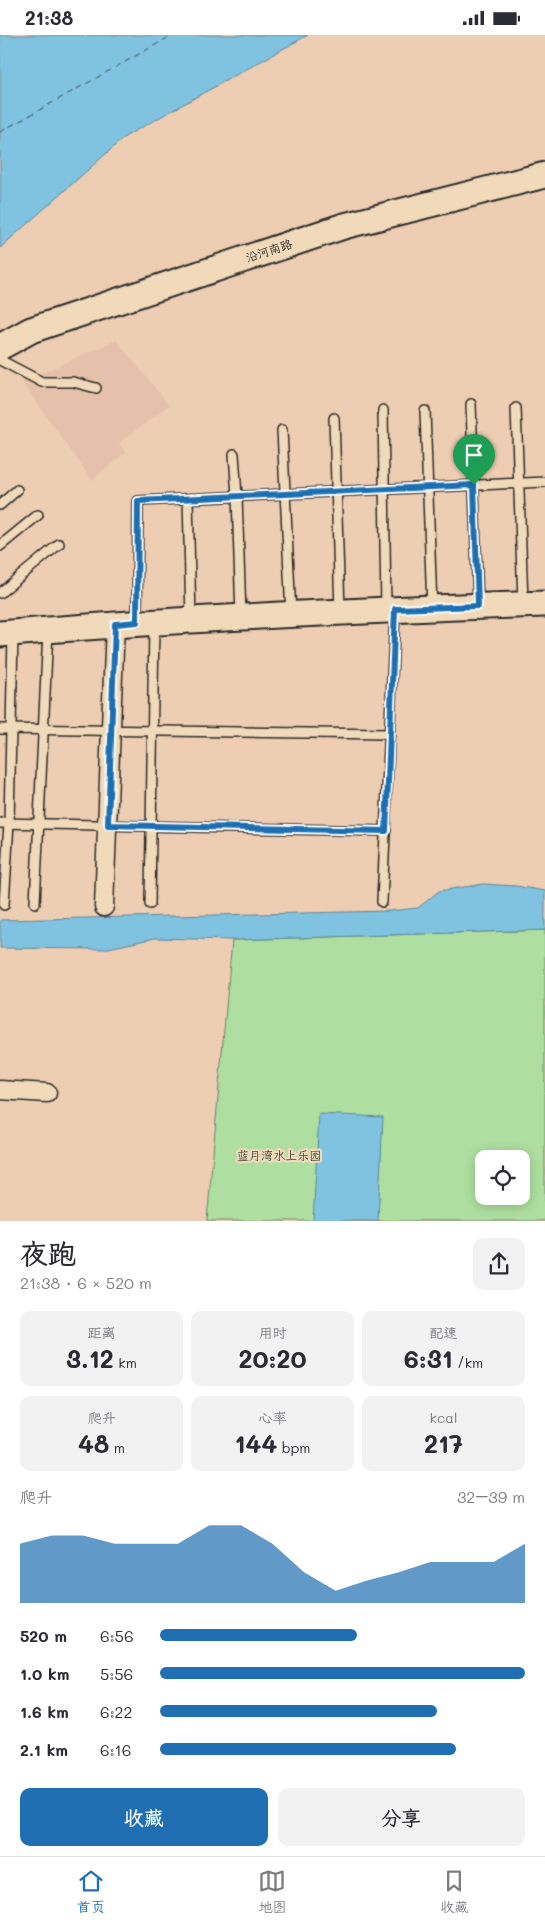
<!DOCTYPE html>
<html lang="zh">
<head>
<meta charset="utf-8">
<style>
	body { margin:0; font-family:Mali,"LXGW WenKai TC",sans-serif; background:#f2f2f3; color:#2b2b33; height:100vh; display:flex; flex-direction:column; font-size:19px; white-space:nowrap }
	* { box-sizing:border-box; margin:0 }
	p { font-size:16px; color:#7c7c81 }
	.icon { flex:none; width:28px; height:28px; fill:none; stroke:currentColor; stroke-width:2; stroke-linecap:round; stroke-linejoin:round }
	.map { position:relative; height:1186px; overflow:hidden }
	.drawer { display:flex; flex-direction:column; background:#fff; flex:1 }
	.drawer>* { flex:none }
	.controls { position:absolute; left:475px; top:1115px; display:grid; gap:10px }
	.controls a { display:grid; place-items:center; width:55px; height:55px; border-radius:10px; background:#fff; box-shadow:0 2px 12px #0003; font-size:25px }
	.pin { position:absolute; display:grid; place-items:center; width:42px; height:42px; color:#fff; margin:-51px -21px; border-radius:50% 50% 50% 0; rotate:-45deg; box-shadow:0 0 5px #0007 }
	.pin .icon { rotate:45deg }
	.round { display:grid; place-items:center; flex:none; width:52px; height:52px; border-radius:10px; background:#f2f2f3 }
	.summary { display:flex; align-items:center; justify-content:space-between; height:85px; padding:0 20px }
	h1 { font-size:28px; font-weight:700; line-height:38px }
	.figures { display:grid; grid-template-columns:repeat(3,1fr); gap:8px; height:85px; padding:5px 20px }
	.figures div { display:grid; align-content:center; border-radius:10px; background:#f2f2f3; text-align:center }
	.figures b { font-size:25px; font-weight:700 }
	.figures small { font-size:14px; font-weight:400 }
	.figures p { font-size:14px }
	.chart { height:140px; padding:10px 20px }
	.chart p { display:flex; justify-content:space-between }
	.chart svg { width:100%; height:90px; margin-top:5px; fill:#1f6fb2; opacity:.7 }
	.button { display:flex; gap:10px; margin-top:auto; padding:10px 20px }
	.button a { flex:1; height:58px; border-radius:10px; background:#1f6fb2; color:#fff; font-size:20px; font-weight:700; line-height:58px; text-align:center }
	.button a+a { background:#f2f2f3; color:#2b2b33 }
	ul { padding:0 20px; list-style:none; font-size:16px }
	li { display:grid; grid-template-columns:80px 60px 1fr; align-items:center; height:38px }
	li i { height:12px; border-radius:6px; background:#1f6fb2 }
	.status { display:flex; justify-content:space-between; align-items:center; height:35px; padding:0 25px; background:#fff; direction:ltr }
	.status svg { height:14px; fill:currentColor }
	.tab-bar { display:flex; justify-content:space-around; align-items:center; height:70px; border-top:1px solid #e1e1e2; background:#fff; font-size:14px; color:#7c7c81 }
	.tab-bar a { display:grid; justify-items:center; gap:2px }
	.tab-bar .active { color:#1f6fb2 }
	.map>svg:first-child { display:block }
	.built { fill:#e5c0aa }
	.green { fill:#aedfa0; stroke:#6c8566; fill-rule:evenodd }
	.water { fill:#80c3e1; stroke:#5e8698 }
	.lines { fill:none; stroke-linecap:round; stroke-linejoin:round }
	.ferry { stroke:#3c494f; stroke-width:1; stroke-dasharray:6 5; stroke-linecap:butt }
	.lane-casing { stroke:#2b2b2b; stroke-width:12 }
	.street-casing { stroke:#2b2b2b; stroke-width:21 }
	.secondary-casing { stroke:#2b2b2b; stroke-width:29 }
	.lane { stroke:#f0dab9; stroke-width:9 }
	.street { stroke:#f0dab9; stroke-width:18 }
	.secondary { stroke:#f0dab9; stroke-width:25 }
	.route-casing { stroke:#fff; stroke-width:10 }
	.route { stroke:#1f6fb2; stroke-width:6 }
	.labels { text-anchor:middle; stroke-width:4.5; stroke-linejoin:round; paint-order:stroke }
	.street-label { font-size:12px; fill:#2b2b2b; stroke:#f0dab9 }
	.park-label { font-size:12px; fill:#3f463d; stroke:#f0dab9 }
</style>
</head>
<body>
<div class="status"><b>21:38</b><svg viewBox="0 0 49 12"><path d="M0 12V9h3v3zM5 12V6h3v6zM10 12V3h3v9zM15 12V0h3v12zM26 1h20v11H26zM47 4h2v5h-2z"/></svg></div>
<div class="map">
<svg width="545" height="1186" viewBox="0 0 545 1186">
	<rect width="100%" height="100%" fill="#eeceb3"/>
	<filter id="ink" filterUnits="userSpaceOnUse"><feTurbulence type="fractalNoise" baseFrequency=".02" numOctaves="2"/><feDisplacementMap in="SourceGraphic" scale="10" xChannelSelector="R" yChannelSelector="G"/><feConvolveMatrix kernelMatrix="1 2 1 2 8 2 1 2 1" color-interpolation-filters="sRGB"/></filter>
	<g filter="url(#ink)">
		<polygon class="built" points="116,305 169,370 119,408 126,418 92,445 22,347"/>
		<path class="green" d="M 545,895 L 545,1186 L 207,1186 L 232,905 ZM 484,1124 L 521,1124 L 521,1161 L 484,1161 Z"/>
		<g class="water">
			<polygon points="0,0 308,0 126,101 0,213"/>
			<polygon points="483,849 516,851 545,856 545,895 232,905 155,903 104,914 0,913 0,885 388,876 418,873 439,856"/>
			<polygon points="319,1079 383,1082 378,1186 313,1186"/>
		</g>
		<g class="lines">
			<polyline class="ferry" points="0,97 173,0"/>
			<defs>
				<g id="lane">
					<polyline points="0,325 42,347 73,347 96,353"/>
					<polyline points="471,369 478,569"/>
					<polyline points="516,373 523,567"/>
					<polyline points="383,375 386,574"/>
					<polyline points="425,376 432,573"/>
					<polyline points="334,383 340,577"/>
					<polyline points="282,395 291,579"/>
					<polyline points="234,419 237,461 241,582"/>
					<polyline points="188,464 191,584"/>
					<polyline points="0,470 17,455"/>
					<polyline points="0,511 38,480"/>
					<polyline points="0,558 59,509"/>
					<polyline points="137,587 138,466 545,447"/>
					<polyline points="0,694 390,699"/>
					<polyline points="0,788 386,796"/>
					<polyline points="382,867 395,576"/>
					<polyline points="35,868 48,596"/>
					<polyline points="150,869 154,589"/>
					<polyline points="4,870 9,788 13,600"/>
				</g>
				<g id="street">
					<polyline points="104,872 115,589"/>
					<polyline points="0,1055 47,1058"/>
				</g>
				<g id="secondary">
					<polyline points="0,312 31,295 344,191 545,140"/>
					<path d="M 0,599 C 181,583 363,575 545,569"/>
				</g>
			</defs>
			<use href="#lane" class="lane-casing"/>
			<use href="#street" class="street-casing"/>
			<use href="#secondary" class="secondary-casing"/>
			<use href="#lane" class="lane"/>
			<use href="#street" class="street"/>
			<use href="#secondary" class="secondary"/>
		</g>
	</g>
	<g class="lines" filter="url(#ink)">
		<defs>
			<polygon id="route" points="474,450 478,571 395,574 386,796 108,790 115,589 137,587 138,466"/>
		</defs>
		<use href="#route" class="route-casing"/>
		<use href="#route" class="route"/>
	</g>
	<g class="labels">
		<g class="street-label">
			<text transform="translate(269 216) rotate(-18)" y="4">沿河南路</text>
		</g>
		<g class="park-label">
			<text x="279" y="1125">蓝月湾水上乐园</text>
		</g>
	</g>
</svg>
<div class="controls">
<a><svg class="icon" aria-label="locate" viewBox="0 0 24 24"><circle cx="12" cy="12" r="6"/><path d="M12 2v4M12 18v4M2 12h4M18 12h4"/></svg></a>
</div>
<div class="pin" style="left:474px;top:450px;background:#1e9e55"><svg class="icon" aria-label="arrive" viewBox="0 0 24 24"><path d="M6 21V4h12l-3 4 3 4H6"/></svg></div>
</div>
<section class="drawer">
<div class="summary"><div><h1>夜跑</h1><p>21:38 · 6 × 520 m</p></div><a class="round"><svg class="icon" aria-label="share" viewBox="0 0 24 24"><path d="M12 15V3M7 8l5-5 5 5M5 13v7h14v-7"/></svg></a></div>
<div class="figures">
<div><p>距离</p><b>3.12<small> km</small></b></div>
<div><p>用时</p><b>20:20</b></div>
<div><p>配速</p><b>6:31<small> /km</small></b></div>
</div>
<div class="figures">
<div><p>爬升</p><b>48<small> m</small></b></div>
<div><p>心率</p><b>144<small> bpm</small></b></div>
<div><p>kcal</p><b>217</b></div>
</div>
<div class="chart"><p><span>爬升</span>32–39 m</p>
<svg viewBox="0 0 160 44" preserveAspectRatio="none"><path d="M0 44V15L10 11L20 11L30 15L40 15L50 15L60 6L70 6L80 15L90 29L100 38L110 33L120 29L130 24L140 24L150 24L160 15V44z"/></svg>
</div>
<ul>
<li><b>520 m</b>6:56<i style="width:54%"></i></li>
<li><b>1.0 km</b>5:56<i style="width:100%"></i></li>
<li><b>1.6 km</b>6:22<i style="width:76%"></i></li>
<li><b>2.1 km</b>6:16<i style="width:81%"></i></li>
</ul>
<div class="button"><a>收藏</a><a>分享</a></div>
</section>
<nav class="tab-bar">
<a class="active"><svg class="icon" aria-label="home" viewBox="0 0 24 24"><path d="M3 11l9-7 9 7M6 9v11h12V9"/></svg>首页</a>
<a><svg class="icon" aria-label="map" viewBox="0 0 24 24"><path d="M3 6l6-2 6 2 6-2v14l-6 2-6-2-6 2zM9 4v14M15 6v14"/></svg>地图</a>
<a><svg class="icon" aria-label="saved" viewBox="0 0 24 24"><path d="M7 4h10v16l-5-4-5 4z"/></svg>收藏</a>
</nav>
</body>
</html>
